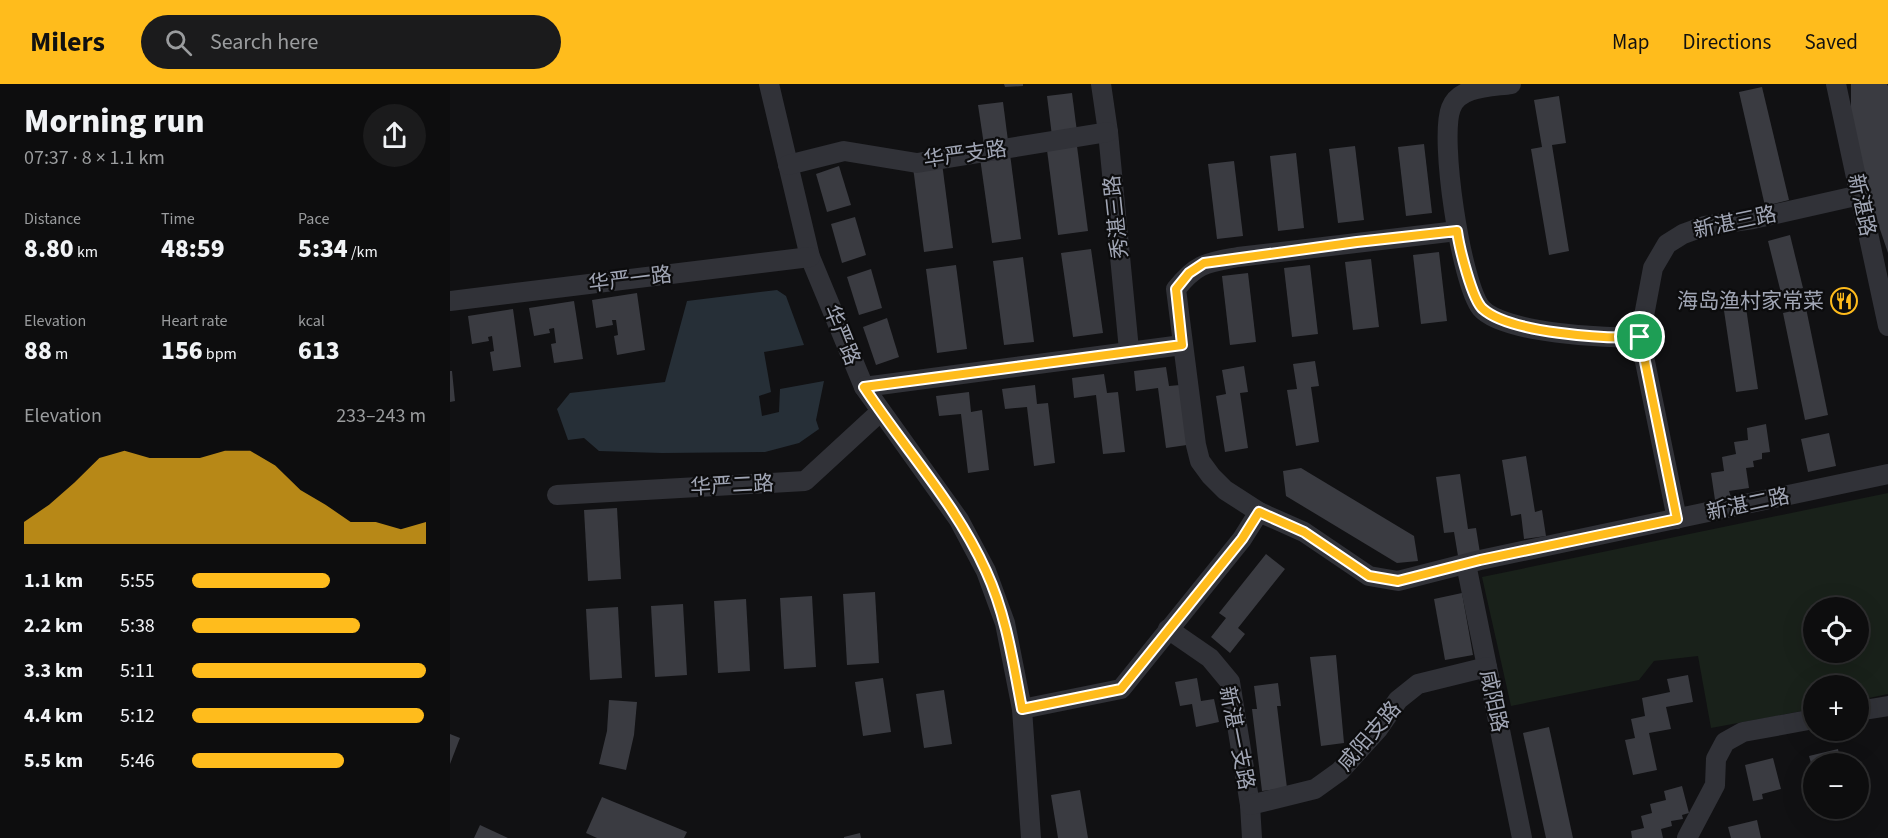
<!DOCTYPE html>
<html lang="en">
<head>
<meta charset="utf-8">
<style>
	body { margin:0; font-family:"Source Sans 3","Noto Sans SC",sans-serif; background:#1b1b1c; color:#f1f3f6; height:100vh; display:flex; flex-direction:column; font-size:22px; white-space:nowrap }
	* { box-sizing:border-box; margin:0 }
	p { font-size:20px; color:#9a9c9e }
	.icon { flex:none; width:33px; height:33px; fill:none; stroke:currentColor; stroke-width:2; stroke-linecap:round; stroke-linejoin:round }
	.map { position:relative; flex:1; overflow:hidden }
	.panel { display:flex; flex-direction:column; background:#0d0d0e; width:450px }
	.panel>* { flex:none }
	.controls { position:absolute; left:1353px; top:513px; display:grid; gap:12px }
	.controls a { display:grid; place-items:center; width:66px; height:66px; border-radius:50%; background:#0d0d0e; box-shadow:0 6px 24px #0002,0 0 0 2px #2d2d2e; font-size:30px }
	.pin { position:absolute; display:grid; place-items:center; width:51px; height:51px; color:#fff; margin:-26px; border:3px solid #fff; border-radius:50%; box-shadow:0 2px 6px #0007 }
	.round { display:grid; place-items:center; flex:none; width:63px; height:63px; border-radius:32px; background:#1b1b1c }
	.head { display:flex; align-items:center; justify-content:space-between; height:102px; padding:0 24px }
	h1 { font-size:33px; font-weight:800; line-height:45px }
	.figures { display:grid; grid-template-columns:repeat(3,1fr); gap:9px; height:102px; padding:6px 24px }
	.figures div { display:grid; align-content:center }
	.figures b { font-size:26px; font-weight:800 }
	.figures small { font-size:16px; font-weight:400 }
	.figures p { font-size:16px }
	.chart { height:168px; padding:12px 24px }
	.chart p { display:flex; justify-content:space-between }
	.chart svg { width:100%; height:108px; margin-top:6px; fill:#ffbc1c; opacity:.7 }
	ul { padding:0 24px; list-style:none; font-size:20px }
	li { display:grid; grid-template-columns:96px 72px 1fr; align-items:center; height:45px }
	li i { height:15px; border-radius:8px; background:#ffbc1c }
	header { display:flex; align-items:center; gap:36px; box-sizing:border-box; height:84px; padding:0 30px; background:#ffbc1c; color:#111 }
	header strong { font-size:28px }
	nav { display:flex; gap:33px; margin-inline-start:auto; font-size:21px }
	.search { width:420px; height:54px; background:#1b1b1c; display:flex; align-items:center; gap:15px; box-sizing:border-box; padding:0 21px; border-radius:33px; color:#9a9c9e; font-size:22px }
	main { display:flex; flex:1; min-height:0 }
	.map>svg:first-child { display:block }
	.green { fill:#19211a; fill-rule:evenodd }
	.water { fill:#262f37 }
	.building { fill:#3a3b41 }
	.lines { fill:none; stroke-linecap:round; stroke-linejoin:round }
	.minor { stroke:#313238; stroke-width:20 }
	.route-casing { stroke:#fff; stroke-width:12 }
	.route { stroke:#ffbc1c; stroke-width:8 }
	.labels { text-anchor:middle; stroke-width:4.5; stroke-linejoin:round; paint-order:stroke }
	.street-label { font-size:21px; fill:#a1a6b5; stroke:#0c0c0d }
	.poi-label { font-size:21px; fill:#a1a6b5; stroke:#0c0c0d; text-anchor:end }
</style>
</head>
<body>
<header>
<strong>Milers</strong>
<div class="search"><svg class="icon" aria-label="search" viewBox="0 0 24 24"><circle cx="10" cy="10" r="6"/><path d="M15 15l6 6"/></svg>Search here</div>
<nav><a>Map</a><a>Directions</a><a>Saved</a></nav>
</header>
<main>
<section class="panel">
<div class="head"><div><h1>Morning run</h1><p>07:37 · 8 × 1.1 km</p></div><a class="round"><svg class="icon" aria-label="share" viewBox="0 0 24 24"><path d="M12 15V3M7 8l5-5 5 5M5 13v7h14v-7"/></svg></a></div>
<div class="figures">
<div><p>Distance</p><b>8.80<small> km</small></b></div>
<div><p>Time</p><b>48:59</b></div>
<div><p>Pace</p><b>5:34<small> /km</small></b></div>
</div>
<div class="figures">
<div><p>Elevation</p><b>88<small> m</small></b></div>
<div><p>Heart rate</p><b>156<small> bpm</small></b></div>
<div><p>kcal</p><b>613</b></div>
</div>
<div class="chart"><p><span>Elevation</span>233–243 m</p>
<svg viewBox="0 0 160 44" preserveAspectRatio="none"><path d="M0 44V35L10 28L20 19L30 9L40 6L50 9L60 9L70 9L80 6L90 6L100 12L110 22L120 28L130 35L140 35L150 38L160 35V44z"/></svg>
</div>
<ul>
<li><b>1.1 km</b>5:55<i style="width:59%"></i></li>
<li><b>2.2 km</b>5:38<i style="width:72%"></i></li>
<li><b>3.3 km</b>5:11<i style="width:100%"></i></li>
<li><b>4.4 km</b>5:12<i style="width:99%"></i></li>
<li><b>5.5 km</b>5:46<i style="width:65%"></i></li>
</ul>
</section>
<div class="map">
<svg width="1438" height="754" viewBox="0 0 1438 754">
	<rect width="100%" height="100%" fill="#111113"/>
	<path class="green" d="M 1438,409 L 1438,610 L 1409,616 L 1408,602 L 1364,602 L 1363,625 L 1261,644 L 1248,572 L 1204,577 L 1189,596 L 1061,622 L 1032,493 ZM 1364,524 L 1408,524 L 1408,568 L 1364,568 Z"/>
	<polygon class="water" points="327,206 336,212 354,261 314,268 321,308 309,312 312,332 329,328 330,305 374,297 366,336 369,345 349,359 315,368 212,369 149,367 134,354 118,356 107,325 120,309 215,298 237,217"/>
	<g class="building">
		<polygon points="554,0 573,0 573,2 555,3"/>
		<polygon points="1401,0 1437,0 1438,2 1438,169 1417,107 1401,36"/>
		<polygon points="1312,3 1339,116 1315,122 1289,8"/>
		<polygon points="622,9 627,48 602,52 597,12"/>
		<polygon points="1109,12 1116,59 1102,61 1119,167 1099,171 1081,65 1092,63 1084,16"/>
		<polygon points="553,18 558,57 534,61 528,21"/>
		<polygon points="974,60 982,129 956,132 948,63"/>
		<polygon points="627,62 638,147 608,151 597,66"/>
		<polygon points="905,62 914,136 888,139 879,65"/>
		<polygon points="846,69 854,144 828,147 820,72"/>
		<polygon points="560,70 571,155 542,159 530,74"/>
		<polygon points="784,77 793,152 767,155 758,80"/>
		<polygon points="492,79 503,164 474,168 463,83"/>
		<polygon points="389,82 401,121 377,128 366,90"/>
		<polygon points="405,133 416,171 392,179 381,140"/>
		<polygon points="1340,151 1353,204 1331,209 1318,157"/>
		<polygon points="641,165 653,249 623,253 611,169"/>
		<polygon points="989,168 997,237 971,240 963,171"/>
		<polygon points="573,173 584,258 554,261 543,177"/>
		<polygon points="921,175 929,243 903,246 895,178"/>
		<polygon points="506,181 517,265 487,269 476,185"/>
		<polygon points="860,181 868,250 842,253 834,184"/>
		<polygon points="421,185 432,224 409,231 397,193"/>
		<polygon points="798,189 806,258 780,261 772,192"/>
		<polygon points="187,209 195,266 167,271 164,252 168,251 166,236 162,236 163,241 146,244 142,216"/>
		<polygon points="1294,210 1308,305 1286,308 1272,213"/>
		<polygon points="124,217 133,275 104,279 101,260 106,259 104,244 99,245 100,249 84,252 79,224"/>
		<polygon points="1356,224 1378,331 1355,336 1333,229"/>
		<polygon points="63,225 71,283 43,287 40,268 44,267 42,252 38,253 39,257 22,260 18,232"/>
		<polygon points="437,234 449,273 426,281 413,243"/>
		<polygon points="865,277 869,302 861,303 869,358 846,362 837,306 847,305 843,280"/>
		<polygon points="794,282 798,308 790,309 798,364 775,368 766,312 776,310 772,286"/>
		<polygon points="716,283 719,302 730,301 737,361 716,364 708,304 686,307 684,287"/>
		<polygon points="0,287 2,287 5,317 0,318"/>
		<polygon points="654,290 657,309 668,308 675,368 653,370 646,311 624,314 622,294"/>
		<polygon points="585,301 587,320 598,319 605,379 584,382 577,323 555,325 552,305"/>
		<polygon points="519,308 521,328 532,326 539,386 518,389 511,330 489,332 486,312"/>
		<polygon points="1316,340 1320,368 1312,369 1312,375 1303,377 1304,383 1296,384 1299,404 1279,407 1281,413 1265,416 1261,389 1274,387 1272,373 1286,370 1284,358 1298,356 1297,344"/>
		<polygon points="1379,349 1386,382 1358,388 1351,355"/>
		<polygon points="1076,372 1085,428 1092,426 1096,452 1074,455 1071,430 1061,432 1052,376"/>
		<polygon points="851,384 964,452 968,477 947,479 836,412 833,387"/>
		<polygon points="1010,390 1018,445 1026,444 1030,469 1008,472 1004,448 994,449 986,393"/>
		<polygon points="167,424 171,495 138,497 134,426"/>
		<polygon points="816,470 835,485 788,544 795,550 780,569 761,553 776,534 769,529"/>
		<polygon points="425,508 429,579 397,581 393,510"/>
		<polygon points="1012,509 1023,571 995,576 984,515"/>
		<polygon points="362,512 366,583 334,585 330,514"/>
		<polygon points="296,515 300,587 268,589 264,517"/>
		<polygon points="233,520 237,591 205,593 201,522"/>
		<polygon points="168,523 172,594 140,596 136,525"/>
		<polygon points="886,571 894,659 871,662 860,573"/>
		<polygon points="1238,591 1243,618 1216,623 1221,645 1199,649 1207,686 1183,691 1175,656 1185,654 1181,635 1195,632 1192,614 1220,608 1217,595"/>
		<polygon points="433,594 441,648 413,652 405,598"/>
		<polygon points="747,594 751,617 764,615 769,638 746,643 742,620 730,622 725,598"/>
		<polygon points="828,599 831,622 827,622 837,704 812,707 802,625 807,625 804,602"/>
		<polygon points="494,606 502,660 474,664 466,610"/>
		<polygon points="159,616 187,618 184,651 176,686 149,680 157,647"/>
		<polygon points="1099,643 1123,754 1096,754 1073,649"/>
		<polygon points="0,650 10,654 0,680"/>
		<polygon points="1388,665 1391,680 1364,680 1363,686 1359,672"/>
		<polygon points="1323,674 1331,705 1312,710 1313,715 1303,717 1295,681"/>
		<polygon points="1232,702 1239,729 1232,731 1233,735 1221,737 1222,742 1211,745 1213,754 1182,754 1181,747 1194,744 1191,732 1202,729 1200,720 1216,716 1214,707"/>
		<polygon points="630,706 638,754 608,754 601,711"/>
		<polygon points="152,713 237,748 234,754 147,754 136,749"/>
		<polygon points="1307,736 1311,754 1281,754 1278,743"/>
		<polygon points="30,741 58,754 24,754"/>
		<polygon points="410,749 411,754 394,754 394,753"/>
	</g>
	<g class="lines">
		<g class="minor">
			<polyline points="319,0 360,173 414,303 509,436 536,487 555,539 572,625 581,754"/>
			<polyline points="651,0 658,48 679,266"/>
			<path d="M 1061,0 C 1042,3 1009,2 1001,24 C 989,54 1011,199 1031,224 C 1052,249 1158,255 1190,253"/>
			<polyline points="1386,0 1438,242"/>
			<polyline points="338,81 394,67 467,79 658,48"/>
			<path d="M 1007,147 L 788,173 C 756,179 747,179 726,205 L 746,361 L 750,377 L 761,392 L 775,406 L 809,428 L 854,448 L 919,492 L 948,497 L 1030,476 L 1438,390"/>
			<polyline points="0,217 360,173"/>
			<polyline points="414,303 732,261"/>
			<polyline points="107,411 355,397 430,328"/>
			<polyline points="1227,435 1190,253 1203,184 1217,160 1233,150 1255,142 1303,135 1410,111"/>
			<polyline points="1016,480 1072,754"/>
			<polyline points="718,545 760,574 780,598 800,721 802,754"/>
			<polyline points="572,625 671,605 792,455 809,428"/>
			<polyline points="1408,627 1438,622"/>
			<polyline points="800,721 865,705 890,687 928,645 948,616 968,600 1037,583"/>
			<polyline points="1237,754 1265,701 1266,675 1275,658 1293,648 1364,635"/>
		</g>
	</g>
	<g class="lines">
		<defs>
			<path id="route" d="M 1007,147 C 1009,162 1022,216 1033,225 C 1060,249 1155,255 1190,253 L 1227,435 L 1030,476 L 948,497 L 919,492 L 854,448 L 809,428 L 792,455 L 671,605 L 572,625 C 563,578 556,530 536,487 C 506,420 454,364 414,303 L 732,261 L 726,205 L 739,189 L 754,179 L 907,158 Z"/>
		</defs>
		<use href="#route" class="route-casing"/>
		<use href="#route" class="route"/>
	</g>
	<defs>
		<symbol id="restaurant-ring" viewBox="-11 -11 22 22"><circle r="9.5" fill="#0c0c0d" stroke="#ffbc1c" stroke-width="1.5"/><path d="M-5-6h1v4h1v-4h1v4h1v-4h1v5L-1.5 .5V6h-2V.5L-5-1ZM5-6V6H3V1.5H1.5Q1.5-4 5-6Z" fill="#ffbc1c"/></symbol>
	</defs>
	<g fill-rule="evenodd">
		<use href="#restaurant-ring" x="1379" y="202" width="30" height="30"/>
	</g>
	<g class="labels">
		<g class="street-label">
			<text transform="translate(515 70) rotate(-8)" y="7">华严支路</text>
			<text transform="translate(1412 121) rotate(78)" y="7">新湛路</text>
			<text transform="translate(666 133) rotate(-96)" y="7">秀湛三路</text>
			<text transform="translate(1285 138) rotate(-12)" y="7">新湛三路</text>
			<text transform="translate(180 195) rotate(-7)" y="7">华严一路</text>
			<text transform="translate(392 251) rotate(68)" y="7">华严路</text>
			<text transform="translate(282 401) rotate(-3)" y="7">华严二路</text>
			<text transform="translate(1298 420) rotate(-12)" y="7">新湛二路</text>
			<text transform="translate(1044 617) rotate(78)" y="7">咸阳路</text>
			<text transform="translate(919 652) rotate(-49)" y="7">咸阳支路</text>
			<text transform="translate(787 654) rotate(79)" y="7">新湛一支路</text>
		</g>
		<g class="poi-label">
			<text x="1374" y="224">海岛渔村家常菜</text>
		</g>
	</g>
</svg>
<div class="controls">
<a><svg class="icon" aria-label="locate" viewBox="0 0 24 24"><circle cx="12" cy="12" r="6"/><path d="M12 2v4M12 18v4M2 12h4M18 12h4"/></svg></a>
<a>+</a>
<a>−</a>
</div>
<div class="pin" style="left:1190px;top:253px;background:#1e9e55"><svg class="icon" aria-label="arrive" viewBox="0 0 24 24"><path d="M6 21V4h12l-3 4 3 4H6"/></svg></div>
</div>
</main>
</body>
</html>
